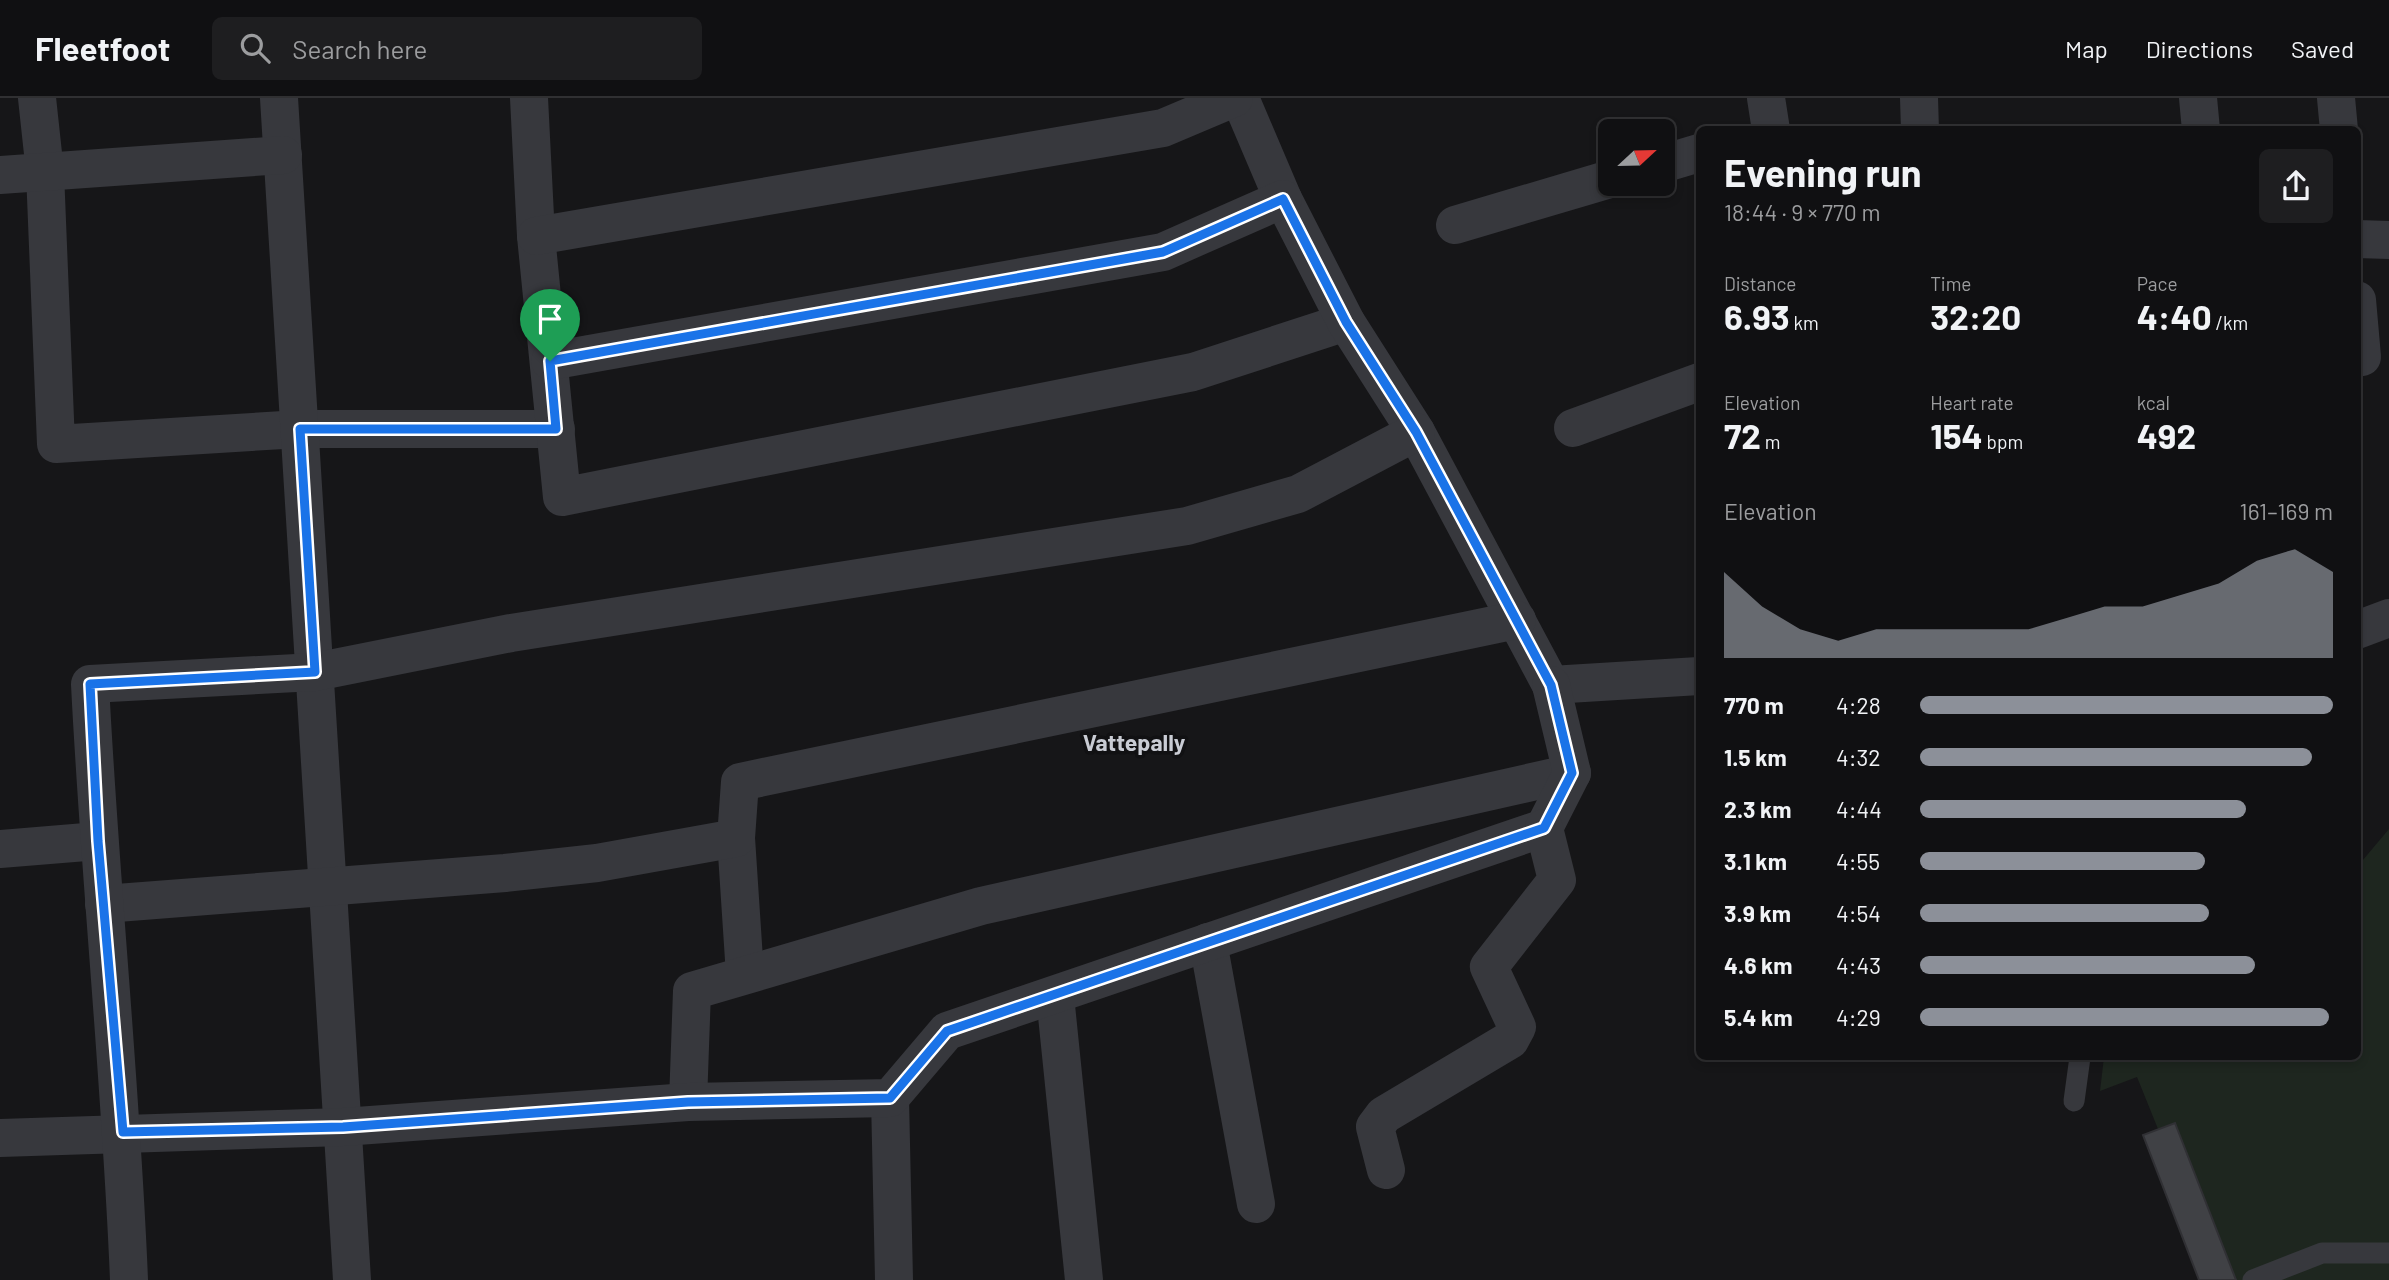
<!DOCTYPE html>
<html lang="en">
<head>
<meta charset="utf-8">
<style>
	body { margin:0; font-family:Barlow,sans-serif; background:#1e1e20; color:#f1f3f6; height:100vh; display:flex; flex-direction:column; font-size:26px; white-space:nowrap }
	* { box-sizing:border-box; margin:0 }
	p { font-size:23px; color:#9c9d9f }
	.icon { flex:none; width:38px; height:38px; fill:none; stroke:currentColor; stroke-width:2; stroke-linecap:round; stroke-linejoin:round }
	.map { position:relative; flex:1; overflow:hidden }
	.drawer { position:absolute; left:1696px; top:28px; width:665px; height:934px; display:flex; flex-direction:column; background:#101012; border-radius:10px; box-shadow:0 4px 10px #0003,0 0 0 2px #303032 }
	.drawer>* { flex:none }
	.needle { width:46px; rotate:68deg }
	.buttons { position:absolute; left:1598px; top:21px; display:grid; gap:14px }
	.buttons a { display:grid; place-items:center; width:77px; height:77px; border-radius:10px; background:#101012; box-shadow:0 4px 10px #0003,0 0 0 2px #303032; font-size:35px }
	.pin { position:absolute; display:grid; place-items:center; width:60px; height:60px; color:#fff; margin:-72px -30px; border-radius:50% 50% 50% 0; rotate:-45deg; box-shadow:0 0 7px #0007 }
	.pin .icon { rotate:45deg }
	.round { display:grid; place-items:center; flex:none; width:74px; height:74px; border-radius:10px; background:#1e1e20 }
	.overview { display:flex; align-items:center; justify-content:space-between; height:119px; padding:0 28px }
	h1 { font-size:38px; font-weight:700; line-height:52px }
	.figures { display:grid; grid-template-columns:repeat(3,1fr); gap:10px; height:119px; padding:7px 28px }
	.figures div { display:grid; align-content:center }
	.figures b { font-size:35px; font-weight:700 }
	.figures small { font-size:19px; font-weight:400 }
	.figures p { font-size:19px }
	.chart { height:196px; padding:14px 28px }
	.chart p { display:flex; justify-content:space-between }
	.chart svg { width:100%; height:126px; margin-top:7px; fill:#8c9099; opacity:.7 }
	ul { padding:0 28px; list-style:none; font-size:23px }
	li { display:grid; grid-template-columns:112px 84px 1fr; align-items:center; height:52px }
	li i { height:18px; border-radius:9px; background:#8c9099 }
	header { display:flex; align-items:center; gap:42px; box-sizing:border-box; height:98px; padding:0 35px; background:#101012; border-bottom:2px solid #303032 }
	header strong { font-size:33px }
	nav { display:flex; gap:38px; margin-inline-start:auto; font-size:24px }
	.search { width:490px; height:63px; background:#1e1e20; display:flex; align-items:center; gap:18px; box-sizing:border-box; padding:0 24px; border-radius:10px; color:#9c9d9f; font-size:26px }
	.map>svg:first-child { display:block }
	.green { fill:#1e261f }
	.building { fill:#404145; stroke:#303034; stroke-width:2 }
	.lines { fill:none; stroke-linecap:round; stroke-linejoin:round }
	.service { stroke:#37383d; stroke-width:21 }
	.minor { stroke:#37383d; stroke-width:38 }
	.route-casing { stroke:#fff; stroke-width:14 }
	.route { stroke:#1a73e8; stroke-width:9 }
	.labels { text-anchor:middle; stroke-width:7; stroke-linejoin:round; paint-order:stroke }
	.neighbourhood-label { font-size:23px; font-weight:bold; fill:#c9ccd4; stroke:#111113 }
</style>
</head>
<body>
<header>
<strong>Fleetfoot</strong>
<div class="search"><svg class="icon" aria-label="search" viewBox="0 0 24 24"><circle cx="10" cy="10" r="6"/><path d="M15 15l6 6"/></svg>Search here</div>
<nav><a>Map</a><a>Directions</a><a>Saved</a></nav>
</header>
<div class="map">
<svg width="2389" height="1182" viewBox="0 0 2389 1182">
	<rect width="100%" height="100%" fill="#161618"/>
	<polygon class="green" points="2389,731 2389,1182 2236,1182 2175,1025 2158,1031 2137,979 2100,993 2104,959 2357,959 2357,769"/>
	<polygon class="building" points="2175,1025 2236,1182 2199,1182 2143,1037"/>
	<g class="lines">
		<g class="service">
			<polyline points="2074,1003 2080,959"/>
			<polyline points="2253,1182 2322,1155 2389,1155"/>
		</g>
		<g class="minor">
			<polyline points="37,0 45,74 56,346 300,331 556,331"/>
			<polyline points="279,0 352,1182"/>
			<polyline points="529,0 536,138 562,399 1193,274 1346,224"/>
			<polyline points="1240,0 1283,101 1346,224 1416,334 1551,587 1699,578"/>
			<polyline points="1766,0 1771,32"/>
			<polyline points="1919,0 1920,32"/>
			<polyline points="2198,0 2201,32"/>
			<polyline points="2336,0 2339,32"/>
			<polyline points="1662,66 1699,55"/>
			<polyline points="0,77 283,57"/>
			<polyline points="1455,127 1610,81"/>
			<polyline points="536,138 1163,30 1234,0"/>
			<polyline points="2357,141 2389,142"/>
			<polyline points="2357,202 2362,259"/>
			<polyline points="550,263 1163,154 1283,101"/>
			<polyline points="1573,330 1699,284"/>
			<polyline points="2357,532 2389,520"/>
			<polyline points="736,740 745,877"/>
			<polyline points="0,751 98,743"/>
			<polyline points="104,806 505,775 597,765 736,740 740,684 1517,522"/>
			<polyline points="1208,844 1256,1106"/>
			<polyline points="1055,898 1084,1182"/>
			<polyline points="890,1000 894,1182"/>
			<polyline points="688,1004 692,893 981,808 1572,675"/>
			<polyline points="0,1040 343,1029 688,1004 890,1000 947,933 1544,730 1572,675 1551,587"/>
			<polyline points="1386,1072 1375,1029 1384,1017 1510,942 1517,929 1489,869 1557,782 1544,730"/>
			<path d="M 129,1182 C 121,983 100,785 90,586 L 315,574 L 511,535 L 1187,428 L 1298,396 L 1416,334"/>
		</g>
	</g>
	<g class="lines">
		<defs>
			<polygon id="route" points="1283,101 1346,224 1416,334 1551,587 1572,675 1544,730 947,933 890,1000 688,1004 343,1029 123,1034 98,743 90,586 315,574 300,331 556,331 550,263 1163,154"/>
		</defs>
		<use href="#route" class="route-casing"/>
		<use href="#route" class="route"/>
	</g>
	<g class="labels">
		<g class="neighbourhood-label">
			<text x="1134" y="653">Vattepally</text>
		</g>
	</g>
</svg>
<div class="buttons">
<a><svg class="needle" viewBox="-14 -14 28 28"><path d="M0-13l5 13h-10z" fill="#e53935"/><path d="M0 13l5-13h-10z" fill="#9c9d9f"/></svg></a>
</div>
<div class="pin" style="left:550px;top:263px;background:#1e9e55"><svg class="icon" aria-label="arrive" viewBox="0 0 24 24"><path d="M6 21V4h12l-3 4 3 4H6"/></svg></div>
<section class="drawer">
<div class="overview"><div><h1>Evening run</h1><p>18:44 · 9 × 770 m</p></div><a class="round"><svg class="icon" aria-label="share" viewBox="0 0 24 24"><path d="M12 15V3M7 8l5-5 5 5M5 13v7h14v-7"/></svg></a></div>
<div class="figures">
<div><p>Distance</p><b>6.93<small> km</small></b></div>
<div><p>Time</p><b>32:20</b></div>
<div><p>Pace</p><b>4:40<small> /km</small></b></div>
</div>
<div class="figures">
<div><p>Elevation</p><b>72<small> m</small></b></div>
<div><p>Heart rate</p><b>154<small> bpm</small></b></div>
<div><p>kcal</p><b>492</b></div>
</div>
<div class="chart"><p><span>Elevation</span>161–169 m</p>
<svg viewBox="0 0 160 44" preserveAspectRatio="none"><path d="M0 44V14L10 26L20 34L30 38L40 34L50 34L60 34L70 34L80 34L90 30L100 26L110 26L120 22L130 18L140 10L150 6L160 14V44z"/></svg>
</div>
<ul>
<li><b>770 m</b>4:28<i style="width:100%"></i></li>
<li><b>1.5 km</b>4:32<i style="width:95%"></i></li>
<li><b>2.3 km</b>4:44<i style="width:79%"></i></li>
<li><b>3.1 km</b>4:55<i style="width:69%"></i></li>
<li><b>3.9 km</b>4:54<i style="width:70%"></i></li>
<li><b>4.6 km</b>4:43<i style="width:81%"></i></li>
<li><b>5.4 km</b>4:29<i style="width:99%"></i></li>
</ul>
</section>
</div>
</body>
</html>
